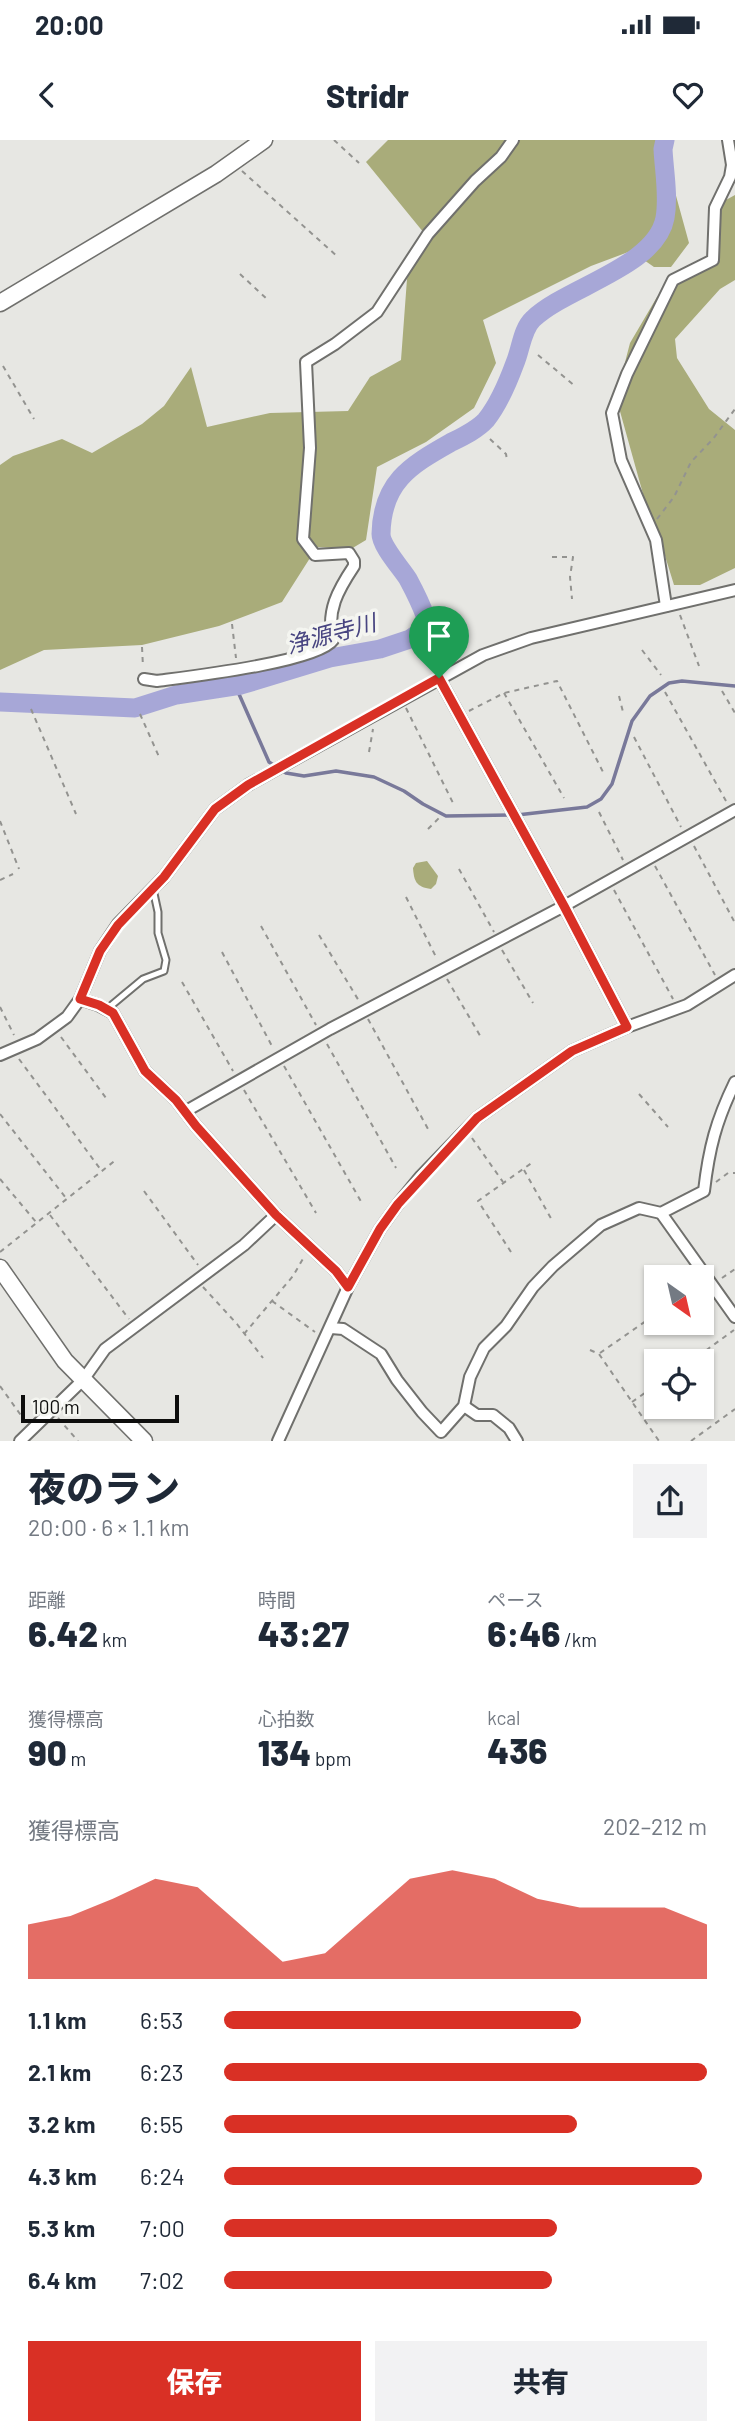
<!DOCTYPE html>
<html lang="ja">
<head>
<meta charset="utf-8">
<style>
	body { margin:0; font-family:Barlow,"Noto Sans JP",sans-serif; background:#f2f2f3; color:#1f2937; height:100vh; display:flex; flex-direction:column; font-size:26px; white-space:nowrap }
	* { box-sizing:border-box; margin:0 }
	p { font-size:23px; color:#747a83 }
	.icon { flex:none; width:38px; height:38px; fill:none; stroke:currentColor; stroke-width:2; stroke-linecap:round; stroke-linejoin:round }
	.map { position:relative; height:1301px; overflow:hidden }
	.drawer { display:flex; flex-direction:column; background:#fff; flex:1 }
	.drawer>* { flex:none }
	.needle { width:46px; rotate:146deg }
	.fabs { position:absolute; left:644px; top:1125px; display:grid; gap:14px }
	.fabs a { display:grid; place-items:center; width:70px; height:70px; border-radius:0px; background:#fff; box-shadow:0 2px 5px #0004; font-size:35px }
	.scale { position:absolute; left:21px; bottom:18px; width:158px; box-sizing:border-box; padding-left:7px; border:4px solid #0e0e0d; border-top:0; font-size:19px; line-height:24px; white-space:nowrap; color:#0e0e0d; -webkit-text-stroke:5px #f4f5f0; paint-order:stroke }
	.pin { position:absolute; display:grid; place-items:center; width:60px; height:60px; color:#fff; margin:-72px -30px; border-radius:50% 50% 50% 0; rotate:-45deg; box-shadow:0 0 7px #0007 }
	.pin .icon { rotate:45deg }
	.round { display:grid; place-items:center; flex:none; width:74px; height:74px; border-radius:0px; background:#f2f2f3 }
	.head { display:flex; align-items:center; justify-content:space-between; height:119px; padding:0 28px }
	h1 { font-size:38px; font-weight:800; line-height:52px }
	.stats { display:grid; grid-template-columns:repeat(3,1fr); gap:10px; height:119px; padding:7px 28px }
	.stats div { display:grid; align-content:center }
	.stats b { font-size:35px; font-weight:800 }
	.stats small { font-size:19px; font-weight:400 }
	.stats p { font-size:19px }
	.chart { height:196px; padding:14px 28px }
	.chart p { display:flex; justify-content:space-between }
	.chart svg { width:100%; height:126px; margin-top:7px; fill:#d93025; opacity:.7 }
	.button { display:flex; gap:14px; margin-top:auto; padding:14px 28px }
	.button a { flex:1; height:80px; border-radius:0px; background:#d93025; color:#fff; font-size:28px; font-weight:800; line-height:80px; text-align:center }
	.button a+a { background:#f2f2f3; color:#1f2937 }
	ul { padding:0 28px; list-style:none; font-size:23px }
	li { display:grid; grid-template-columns:112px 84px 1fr; align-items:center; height:52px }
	li i { height:18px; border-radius:9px; background:#d93025 }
	.status { display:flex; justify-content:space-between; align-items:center; height:49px; padding:0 35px; background:#fff; direction:ltr }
	.status svg { height:19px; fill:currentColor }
	header { display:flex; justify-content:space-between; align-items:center; height:91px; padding:0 28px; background:#fff; font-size:32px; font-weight:800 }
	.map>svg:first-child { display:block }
	.forest { fill:#a9ac7a }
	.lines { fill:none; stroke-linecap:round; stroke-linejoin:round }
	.stream { stroke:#79799a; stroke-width:3.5 }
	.river { stroke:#a7a7d7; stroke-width:19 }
	.lane-casing { stroke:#70706d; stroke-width:9 }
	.street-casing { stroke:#70706d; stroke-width:14 }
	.secondary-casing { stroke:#70706d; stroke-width:19 }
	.path { stroke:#939390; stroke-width:2; stroke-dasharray:5 5; stroke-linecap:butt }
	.lane { stroke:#fff; stroke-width:5 }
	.street { stroke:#fff; stroke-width:10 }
	.secondary { stroke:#fff; stroke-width:16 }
	.route-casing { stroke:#fff; stroke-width:14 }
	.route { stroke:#d93025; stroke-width:9 }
	.labels { text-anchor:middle; stroke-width:7; stroke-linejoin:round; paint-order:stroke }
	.water-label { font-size:23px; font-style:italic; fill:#484581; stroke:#f4f5f0 }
</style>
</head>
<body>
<div class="status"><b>20:00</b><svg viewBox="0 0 49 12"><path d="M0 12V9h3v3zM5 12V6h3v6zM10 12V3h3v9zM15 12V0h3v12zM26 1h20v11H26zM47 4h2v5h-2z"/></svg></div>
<header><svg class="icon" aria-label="back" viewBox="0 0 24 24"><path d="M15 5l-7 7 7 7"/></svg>Stridr<svg class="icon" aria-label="heart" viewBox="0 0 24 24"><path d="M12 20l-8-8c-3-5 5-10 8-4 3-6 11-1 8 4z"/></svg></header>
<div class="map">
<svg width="735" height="1301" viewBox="0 0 735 1301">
	<rect width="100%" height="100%" fill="#e7e7e3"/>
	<g class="forest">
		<polygon points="388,0 666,0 664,12 689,103 671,127 654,127 631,111 591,126 483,180 496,223 474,268 426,302 377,327 366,400 351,409 317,407 282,462 219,486 142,505 44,510 0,530 0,325 13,316 62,299 92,313 142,284 164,266 191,227 207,287 270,273 348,271 370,237 401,220 407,139 424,93 366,22"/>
		<polygon points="735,55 735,140 720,149 675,199 677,218 709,269 735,290 735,428 700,445 674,445 662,406 645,361 616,257 630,203 657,157 705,124 724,61"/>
		<path d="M 427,721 L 438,736 L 436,744 L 431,749 C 416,747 414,741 413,728 L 416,723 Z"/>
	</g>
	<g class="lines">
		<g class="stream">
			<polyline points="235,545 269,622 275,626"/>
			<polyline points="282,630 286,633 304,636 336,631 374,637 404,651 423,664 446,676 510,675"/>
			<polyline points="517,675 587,667 601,659 612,644 632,581 650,556 669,543 682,541 735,546"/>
		</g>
		<path class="river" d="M 0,562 L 135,568 L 176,555 L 241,545 L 330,518 L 380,509 L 410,499 L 420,492 L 426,478 C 421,464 415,452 408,439 C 401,428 381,406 381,394 C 382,343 409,326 450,303 C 462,297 477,290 486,280 C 499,264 508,242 515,223 C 521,209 522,189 533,179 C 566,147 656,127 665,78 C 669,56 664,30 663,9 L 665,0"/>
		<defs>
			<polyline id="lane" points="107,869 143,839 164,831 166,820 158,793 158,772 153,749"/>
			<g id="street">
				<polyline points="666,466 656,400 621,320 612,273 627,234 673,140 713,120 715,68 730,37 732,25 728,0"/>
				<polyline points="439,538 564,766 627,887"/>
				<path d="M 144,539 L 157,541 C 187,537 318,522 333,500 C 326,471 338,450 354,426 L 354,421 L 349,413 L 315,415 L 303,399 L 310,308 L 306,222 L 335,204 L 377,172 L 428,94 L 475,41 L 501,17 L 513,0"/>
				<polyline points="80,859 98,865 113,873 145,931 176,960 196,986 276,1075 336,1131 348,1147"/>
				<polyline points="0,915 37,899 67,877 80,859 100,811 118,784 164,737 215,669 248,645 483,515 531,498 735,450"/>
				<polyline points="186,971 330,889 564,766 735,670"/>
				<polyline points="661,1073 735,1177"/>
				<path d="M 331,1188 L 343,1189 L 381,1214 L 397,1240 L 422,1272 L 441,1292 L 464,1266 L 470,1237 L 484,1208 L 506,1186 L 533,1147 L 553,1126 L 601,1085 L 639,1068 L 661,1073 L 704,1051 C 709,1008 716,981 735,942"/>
				<polyline points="464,1266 477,1275 493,1275 509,1288 517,1301"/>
				<polyline points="20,1301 83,1240 105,1209 244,1105 276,1075"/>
				<polyline points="278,1301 348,1147 380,1089 398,1064 421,1036 477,978 572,911 627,887 687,865 735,835"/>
			</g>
			<g id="secondary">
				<polyline points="0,163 216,34 264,0"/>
				<polyline points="0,1128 65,1221 144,1301"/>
			</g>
		</defs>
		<use href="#lane" class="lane-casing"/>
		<use href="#street" class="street-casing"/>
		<use href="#secondary" class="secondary-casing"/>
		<g class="path">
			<polyline points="334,0 359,23"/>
			<polyline points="242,31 338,117"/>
			<polyline points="240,134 269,161"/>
			<polyline points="538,215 575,246"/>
			<polyline points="3,226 34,279"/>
			<polyline points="490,299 506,314 507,320"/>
			<polyline points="657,379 674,357 691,322 713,299 735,269"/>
			<polyline points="552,417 573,417 570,437 572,459"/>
			<polyline points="680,475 699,526"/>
			<polyline points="232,484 236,518"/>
			<polyline points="142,507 143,527"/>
			<polyline points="642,510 661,535"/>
			<polyline points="722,551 735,573"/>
			<polyline points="665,552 726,661"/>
			<polyline points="504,553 564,658"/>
			<polyline points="619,556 623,572"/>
			<polyline points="406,568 454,665"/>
			<polyline points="31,569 76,674"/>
			<polyline points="469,571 504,553 557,541 603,632"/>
			<polyline points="140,574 160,619"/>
			<polyline points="634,597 681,687"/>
			<polyline points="369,612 373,589"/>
			<polyline points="599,672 623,720"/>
			<polyline points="0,681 19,729"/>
			<polyline points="428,689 440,677"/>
			<polyline points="694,706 735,783"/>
			<polyline points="655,726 715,835"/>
			<polyline points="459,729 494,792"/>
			<polyline points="0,740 13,734"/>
			<polyline points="614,750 673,859"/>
			<polyline points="406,757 437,819"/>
			<polyline points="261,786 316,885"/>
			<polyline points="319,795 359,861"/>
			<polyline points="502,810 533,863"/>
			<polyline points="222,812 273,908"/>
			<polyline points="447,839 482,899"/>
			<polyline points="182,842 233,931"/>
			<polyline points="0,867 14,895"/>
			<polyline points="368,879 428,989"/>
			<polyline points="61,897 106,958"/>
			<polyline points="327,904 396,1028"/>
			<polyline points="19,919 101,1030"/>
			<polyline points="284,926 363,1065"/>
			<polyline points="244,950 316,1073"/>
			<polyline points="639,954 668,987"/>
			<polyline points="0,974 66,1058"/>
			<polyline points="472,998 503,1042"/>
			<polyline points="524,1030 553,1082"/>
			<polyline points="0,1039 36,1082"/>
			<polyline points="716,1042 728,1033 735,1033"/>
			<polyline points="144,1051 198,1125"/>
			<polyline points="50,1075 129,1179"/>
			<polyline points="0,1112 117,1019"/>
			<polyline points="511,1112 478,1061 533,1022"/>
			<polyline points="722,1138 735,1129"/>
			<polyline points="203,1147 237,1184 263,1218"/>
			<polyline points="272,1161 315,1192"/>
			<polyline points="244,1194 293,1136 304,1117"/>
			<polyline points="590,1210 599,1214 659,1301"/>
			<polyline points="600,1213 656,1174"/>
			<polyline points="690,1222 734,1190"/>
			<polyline points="0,1246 25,1281"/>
			<polyline points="632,1262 656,1245"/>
			<polyline points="58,1278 78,1301"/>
			<polyline points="691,1301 735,1269"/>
		</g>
		<use href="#lane" class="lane"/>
		<use href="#street" class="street"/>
		<use href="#secondary" class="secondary"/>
	</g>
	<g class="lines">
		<defs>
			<polygon id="route" points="439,538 564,766 627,887 572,911 477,978 398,1064 380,1089 348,1147 336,1131 276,1075 196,986 176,960 145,931 113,873 99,865 80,859 100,811 118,785 164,737 215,669 248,645"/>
		</defs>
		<use href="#route" class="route-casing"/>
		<use href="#route" class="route"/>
	</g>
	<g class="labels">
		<g class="water-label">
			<text transform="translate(331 494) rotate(-15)" y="8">浄源寺川</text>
		</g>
	</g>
</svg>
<div class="fabs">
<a><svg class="needle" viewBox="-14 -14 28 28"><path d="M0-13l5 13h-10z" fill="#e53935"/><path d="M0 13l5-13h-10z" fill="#747a83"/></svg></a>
<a><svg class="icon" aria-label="locate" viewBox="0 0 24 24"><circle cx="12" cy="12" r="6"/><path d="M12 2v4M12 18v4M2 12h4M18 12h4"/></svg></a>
</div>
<div class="scale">100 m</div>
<div class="pin" style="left:439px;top:538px;background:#1e9e55"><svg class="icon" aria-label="arrive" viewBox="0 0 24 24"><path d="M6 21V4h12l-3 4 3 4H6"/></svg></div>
</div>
<section class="drawer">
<div class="head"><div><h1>夜のラン</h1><p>20:00 · 6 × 1.1 km</p></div><a class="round"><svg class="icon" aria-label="share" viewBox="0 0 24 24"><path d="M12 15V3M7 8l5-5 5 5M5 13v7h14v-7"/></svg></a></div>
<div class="stats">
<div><p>距離</p><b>6.42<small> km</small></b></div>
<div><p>時間</p><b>43:27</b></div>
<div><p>ペース</p><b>6:46<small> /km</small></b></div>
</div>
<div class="stats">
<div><p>獲得標高</p><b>90<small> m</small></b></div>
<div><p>心拍数</p><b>134<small> bpm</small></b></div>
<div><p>kcal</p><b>436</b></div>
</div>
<div class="chart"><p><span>獲得標高</span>202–212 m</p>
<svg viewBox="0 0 160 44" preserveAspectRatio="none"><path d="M0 44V25L10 22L20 16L30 9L40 12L50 25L60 38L70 35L80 22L90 9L100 6L110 9L120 16L130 19L140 19L150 19L160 25V44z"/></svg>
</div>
<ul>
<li><b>1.1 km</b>6:53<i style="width:74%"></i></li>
<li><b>2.1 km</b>6:23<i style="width:100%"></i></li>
<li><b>3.2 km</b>6:55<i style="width:73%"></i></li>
<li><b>4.3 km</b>6:24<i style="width:99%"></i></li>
<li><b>5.3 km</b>7:00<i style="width:69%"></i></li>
<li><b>6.4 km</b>7:02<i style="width:68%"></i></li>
</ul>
<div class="button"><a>保存</a><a>共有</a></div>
</section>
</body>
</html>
